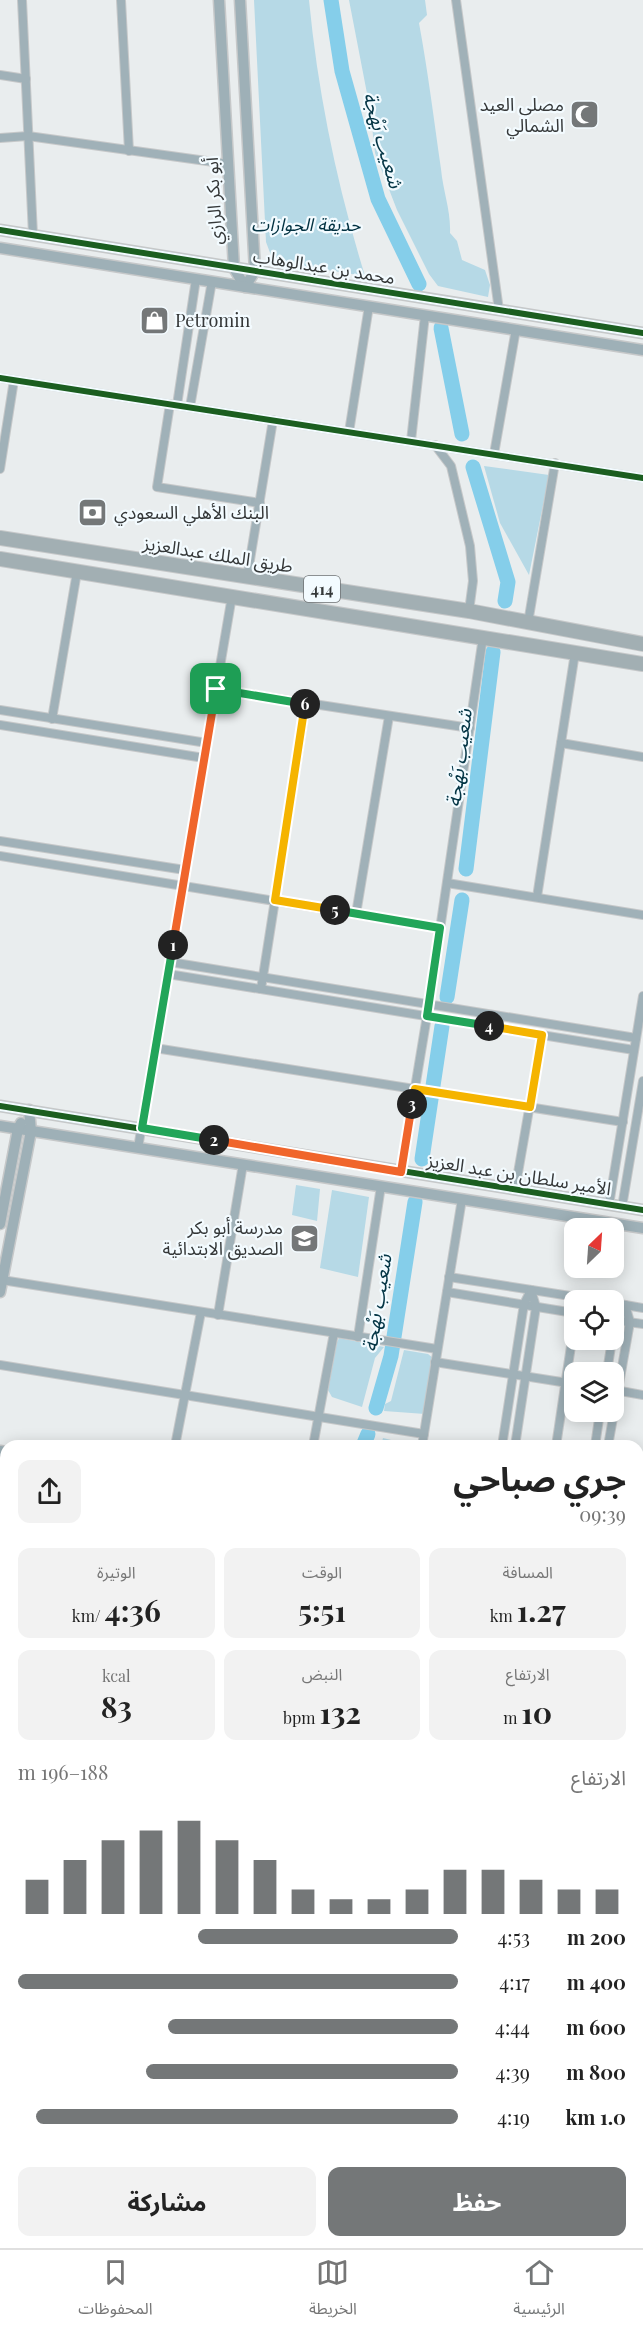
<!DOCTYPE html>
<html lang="ar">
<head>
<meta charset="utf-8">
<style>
	body { margin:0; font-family:"Playfair Display","Noto Sans Arabic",serif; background:#f2f2f2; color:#222; direction:rtl; height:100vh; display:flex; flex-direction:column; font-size:22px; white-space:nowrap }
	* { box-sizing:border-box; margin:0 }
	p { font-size:20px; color:#767676 }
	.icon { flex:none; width:33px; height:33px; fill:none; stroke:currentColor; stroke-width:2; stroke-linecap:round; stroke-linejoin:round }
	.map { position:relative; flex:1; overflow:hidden; direction:ltr }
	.sheet { position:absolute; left:0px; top:1440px; width:644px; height:808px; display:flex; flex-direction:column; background:#fff; border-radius:18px 18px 0 0; box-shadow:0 3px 15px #0003; direction:rtl }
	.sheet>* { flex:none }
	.needle { width:39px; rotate:25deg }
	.fabs { position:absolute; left:564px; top:1218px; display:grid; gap:12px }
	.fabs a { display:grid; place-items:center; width:60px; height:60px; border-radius:12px; background:#fff; box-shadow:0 3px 15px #0003; font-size:30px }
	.pin { position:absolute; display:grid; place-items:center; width:51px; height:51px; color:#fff; margin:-26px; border-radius:12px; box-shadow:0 3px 9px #0006 }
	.km { position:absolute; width:30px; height:30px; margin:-15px; border-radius:50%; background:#222; color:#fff; font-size:16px; line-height:30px; text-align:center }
	.round { display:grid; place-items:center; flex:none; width:63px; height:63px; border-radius:12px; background:#f2f2f2 }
	.headline { display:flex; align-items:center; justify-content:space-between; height:102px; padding:0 18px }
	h1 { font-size:33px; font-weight:700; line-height:45px }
	.figures { display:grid; grid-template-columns:repeat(3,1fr); gap:9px; height:102px; padding:6px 18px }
	.figures div { display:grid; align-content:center; border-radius:12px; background:#f2f2f2; text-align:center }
	.figures b { font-size:30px; font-weight:700 }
	.figures small { font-size:16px; font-weight:400 }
	.figures p { font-size:16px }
	.chart { height:168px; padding:12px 18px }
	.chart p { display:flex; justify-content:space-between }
	.chart svg { width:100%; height:108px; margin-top:6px; stroke:#747778; stroke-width:6 }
	.cta { display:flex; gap:12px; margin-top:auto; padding:12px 18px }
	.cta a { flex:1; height:69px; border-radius:12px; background:#747778; color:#fff; font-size:24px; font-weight:700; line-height:69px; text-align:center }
	.cta a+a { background:#f2f2f2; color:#222 }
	ul { padding:0 18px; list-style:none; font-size:20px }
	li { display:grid; grid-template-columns:96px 72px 1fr; align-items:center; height:45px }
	li i { height:15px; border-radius:8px; background:#747778 }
	.dock { display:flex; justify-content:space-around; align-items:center; height:84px; border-top:2px solid #e0e0e0; background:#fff; font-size:16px; color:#767676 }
	.dock a { display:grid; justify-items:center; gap:3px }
	.dock .on { color:#747778 }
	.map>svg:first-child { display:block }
	.green { fill:#b6d9e6 }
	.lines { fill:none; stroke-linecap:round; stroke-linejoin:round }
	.river { stroke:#85ceea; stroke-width:15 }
	.street-casing { stroke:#c6c8c9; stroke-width:10 }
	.secondary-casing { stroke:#c6c8c9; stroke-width:13 }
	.highway-casing { stroke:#c6c8c9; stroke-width:16 }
	.street { stroke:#a0b1b8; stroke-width:8 }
	.secondary { stroke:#9eb0b7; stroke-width:10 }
	.highway { stroke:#a2afb3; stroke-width:14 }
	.cycleway-casing { stroke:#f3fbff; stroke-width:10 }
	.cycleway { stroke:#1b5e20; stroke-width:6 }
	.split-1-casing { stroke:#fff; stroke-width:12 }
	.split-2-casing { stroke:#fff; stroke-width:12 }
	.split-3-casing { stroke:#fff; stroke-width:12 }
	.split-4-casing { stroke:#fff; stroke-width:12 }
	.split-5-casing { stroke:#fff; stroke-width:12 }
	.split-6-casing { stroke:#fff; stroke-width:12 }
	.split-7-casing { stroke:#fff; stroke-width:12 }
	.split-1 { stroke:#f0652b; stroke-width:8 }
	.split-2 { stroke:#22a559; stroke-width:8 }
	.split-3 { stroke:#f0652b; stroke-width:8 }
	.split-4 { stroke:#f5b400; stroke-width:8 }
	.split-5 { stroke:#22a559; stroke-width:8 }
	.split-6 { stroke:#f5b400; stroke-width:8 }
	.split-7 { stroke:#22a559; stroke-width:8 }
	.labels { text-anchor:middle; stroke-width:4.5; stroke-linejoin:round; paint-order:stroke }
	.shield { fill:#f3fbff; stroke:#6e7274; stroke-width:1.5 }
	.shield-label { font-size:16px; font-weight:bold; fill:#353839 }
	.poi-label { font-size:18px; fill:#353839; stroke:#f3fbff; text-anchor:end }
	.street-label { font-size:18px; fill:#353839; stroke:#f3fbff }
	.park-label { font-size:18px; font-style:italic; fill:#003141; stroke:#f3fbff }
	.water-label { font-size:20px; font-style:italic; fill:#043545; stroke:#f3fbff }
</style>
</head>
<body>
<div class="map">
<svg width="643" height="2248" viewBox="0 0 643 2248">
	<rect width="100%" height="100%" fill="#e9edee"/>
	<g class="green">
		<path d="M 254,0 L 309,0 C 318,94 337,185 365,276 L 288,264 L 272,258 L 266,242 Z"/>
		<path d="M 349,0 L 425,0 L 427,15 L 419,23 C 428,72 434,120 441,169 C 443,191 451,211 450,233 L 457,241 L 462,260 L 485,270 L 490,285 L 488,297 L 438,286 L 429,274 L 397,210 L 375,153 L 370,109 Z"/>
		<polygon points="484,466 549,475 529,575 500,523"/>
		<polygon points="296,1185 320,1189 317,1221 292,1215"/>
		<polygon points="332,1190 369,1197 358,1277 320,1268"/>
		<polygon points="339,1338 384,1347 375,1358 362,1407 332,1397 328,1390 337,1342"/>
		<polygon points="404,1350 428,1354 433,1358 425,1414 384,1411 385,1404 391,1401"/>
		<polygon points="383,1438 416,1446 381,1446"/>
	</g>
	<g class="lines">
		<g class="river">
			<polyline points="331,0 342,71 378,199 419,284"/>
			<polyline points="441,328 462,434"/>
			<polyline points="473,467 508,582 505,601"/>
			<polyline points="466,869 493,652"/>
			<polyline points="447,997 462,900"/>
			<polyline points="422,1159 442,1026"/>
			<polyline points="376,1408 391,1356 415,1202"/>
			<polyline points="363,1446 368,1434"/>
			<polyline points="422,2242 424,2248"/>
		</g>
		<defs>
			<g id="street">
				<polyline points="22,0 33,235"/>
				<polyline points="121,0 129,151"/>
				<polyline points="456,0 499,310"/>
				<polyline points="0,75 26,79"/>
				<polyline points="0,138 28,136 228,164"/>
				<polyline points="0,378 643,478"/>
				<polyline points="170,404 157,487 260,503"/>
				<polyline points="177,405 196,279"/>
				<polyline points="190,407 212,281"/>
				<polyline points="349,432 369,306"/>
				<polyline points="411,441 425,315"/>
				<polyline points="435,445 451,466 470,546 473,581 469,611"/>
				<polyline points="494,454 516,329"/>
				<polyline points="0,469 14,380"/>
				<polyline points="247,578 273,420"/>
				<polyline points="528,623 555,463"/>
				<polyline points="216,689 470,728"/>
				<polyline points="0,710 207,743"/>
				<polyline points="52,719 77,572"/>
				<polyline points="0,725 204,758"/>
				<polyline points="561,743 643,757"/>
				<polyline points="0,841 185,870"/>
				<polyline points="0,856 440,928"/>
				<polyline points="447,883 643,915"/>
				<polyline points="537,897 575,653"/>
				<polyline points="356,914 389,716"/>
				<polyline points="170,962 636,1038"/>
				<polyline points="168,974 634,1050"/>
				<polyline points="261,989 306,703"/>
				<polyline points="155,1048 623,1122"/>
				<polyline points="138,1148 232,596"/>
				<polyline points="401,1172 429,1004 483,637"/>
				<polyline points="515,1190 542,1035"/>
				<polyline points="609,1205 643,996"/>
				<polyline points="622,1207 643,1081"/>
				<polyline points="449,1277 596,1300"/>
				<polyline points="2,1280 437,1349"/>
				<polyline points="447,1292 574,1313"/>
				<polyline points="614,1303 643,1308"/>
				<polyline points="218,1315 243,1164"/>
				<polyline points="614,1320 643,1324"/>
				<polyline points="358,1337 381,1186"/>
				<polyline points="435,1362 574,1384"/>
				<polyline points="0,1365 424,1434"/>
				<polyline points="607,1372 612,1340"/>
				<polyline points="615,1390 643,1395"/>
				<polyline points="175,1446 201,1312"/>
				<polyline points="313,1446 334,1333"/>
				<polyline points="422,1446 462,1199"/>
				<polyline points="502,1446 524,1304 531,1290"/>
				<polyline points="515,1446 536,1307 531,1290"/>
				<polyline points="556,1446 574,1326"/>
				<polyline points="595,1446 600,1412"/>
				<polyline points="608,1446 630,1322 625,1305 615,1320 614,1330"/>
				<polyline points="638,1771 643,1737"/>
				<polyline points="0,1781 6,1782"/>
				<polyline points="638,1874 643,1875"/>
				<polyline points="0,1926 6,1927"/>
				<polyline points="0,2122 6,2123"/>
				<polyline points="0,2166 6,2129"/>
				<polyline points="0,2208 6,2209"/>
				<polyline points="638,2227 643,2248"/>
				<polyline points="161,2242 191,2245 208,2242"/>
				<polyline points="476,2248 476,2242"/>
				<polyline points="572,2248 573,2242"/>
			</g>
			<g id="secondary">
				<polyline points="219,0 234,268 245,287 255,271 240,0"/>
				<polyline points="0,230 643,333"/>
				<polyline points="0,248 643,350"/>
				<polyline points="0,1106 643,1210"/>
				<polyline points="0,1126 643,1228"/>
				<polyline points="0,1224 18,1129 21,1123"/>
				<polyline points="0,1292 31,1131 29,1110"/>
				<polyline points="0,1451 6,1452"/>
				<polyline points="0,1466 6,1467"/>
				<polyline points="638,1554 643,1555"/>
				<polyline points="638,1567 643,1568"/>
				<polyline points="0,1680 6,1681"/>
				<polyline points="0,1697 6,1698"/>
				<polyline points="638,1780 643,1781"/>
				<polyline points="638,1797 643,1798"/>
				<polyline points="0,2023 6,2024"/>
				<polyline points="0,2041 6,2041"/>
				<polyline points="638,2124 643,2125"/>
				<polyline points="638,2139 643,2140"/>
				<polyline points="174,2248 175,2242"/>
				<polyline points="191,2248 191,2242"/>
			</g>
			<g id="highway">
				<polyline points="0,538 469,611 643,644"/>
				<polyline points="0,559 643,664"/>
			</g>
		</defs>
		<use href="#street" class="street-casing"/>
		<use href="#secondary" class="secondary-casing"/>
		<use href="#highway" class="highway-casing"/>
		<use href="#street" class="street"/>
		<use href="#secondary" class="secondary"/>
		<use href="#highway" class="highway"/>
		<defs>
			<g id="cycleway">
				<polyline points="0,230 643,333"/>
				<polyline points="0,378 643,478"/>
				<polyline points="0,1106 643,1210"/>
			</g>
		</defs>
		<use href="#cycleway" class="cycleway-casing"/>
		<use href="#cycleway" class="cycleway"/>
	</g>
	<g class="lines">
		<defs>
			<polyline id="split-1" points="173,945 216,689"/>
			<polyline id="split-2" points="173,945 142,1128 214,1140"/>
			<polyline id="split-3" points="214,1140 401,1172 412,1104"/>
			<polyline id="split-4" points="412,1104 415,1089 530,1107 542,1035 489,1026"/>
			<polyline id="split-5" points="335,910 440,928 427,1016 489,1026"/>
			<polyline id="split-6" points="305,704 275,900 335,910"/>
			<polyline id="split-7" points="216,689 305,704"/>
		</defs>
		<use href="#split-1" class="split-1-casing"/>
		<use href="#split-2" class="split-2-casing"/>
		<use href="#split-3" class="split-3-casing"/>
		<use href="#split-4" class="split-4-casing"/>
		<use href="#split-5" class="split-5-casing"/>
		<use href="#split-6" class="split-6-casing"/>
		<use href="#split-7" class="split-7-casing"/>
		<use href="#split-1" class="split-1"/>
		<use href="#split-2" class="split-2"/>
		<use href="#split-3" class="split-3"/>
		<use href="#split-4" class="split-4"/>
		<use href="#split-5" class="split-5"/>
		<use href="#split-6" class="split-6"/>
		<use href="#split-7" class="split-7"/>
	</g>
	<defs>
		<symbol id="mosque-square" viewBox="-11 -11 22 22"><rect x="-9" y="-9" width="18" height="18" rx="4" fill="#747778" stroke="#f3fbff"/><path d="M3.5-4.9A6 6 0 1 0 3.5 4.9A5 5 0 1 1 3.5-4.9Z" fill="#fff"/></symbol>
		<symbol id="shop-square" viewBox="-11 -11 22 22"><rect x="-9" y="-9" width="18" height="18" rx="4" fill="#747778" stroke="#f3fbff"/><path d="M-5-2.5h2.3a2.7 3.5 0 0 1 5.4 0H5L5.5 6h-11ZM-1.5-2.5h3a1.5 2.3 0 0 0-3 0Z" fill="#fff"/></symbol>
		<symbol id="bank-square" viewBox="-11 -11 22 22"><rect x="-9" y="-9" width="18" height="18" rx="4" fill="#747778" stroke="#f3fbff"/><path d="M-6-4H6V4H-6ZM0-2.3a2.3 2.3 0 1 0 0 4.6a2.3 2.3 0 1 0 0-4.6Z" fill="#fff"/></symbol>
		<symbol id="school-square" viewBox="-11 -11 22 22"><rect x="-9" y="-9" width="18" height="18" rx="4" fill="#747778" stroke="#f3fbff"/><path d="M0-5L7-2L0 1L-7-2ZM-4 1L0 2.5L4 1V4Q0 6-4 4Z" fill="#fff"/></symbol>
	</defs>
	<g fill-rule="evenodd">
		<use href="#mosque-square" x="568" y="98" width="33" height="33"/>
		<use href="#shop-square" x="138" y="304" width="33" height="33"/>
		<use href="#bank-square" x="76" y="496" width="33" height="33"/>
		<use href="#school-square" x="288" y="1222" width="33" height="33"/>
	</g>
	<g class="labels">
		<rect class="shield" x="304" y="576" width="36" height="26" rx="4.5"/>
		<g class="shield-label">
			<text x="322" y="595">414</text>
		</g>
		<g class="poi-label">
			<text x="564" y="111">مصلى العيد<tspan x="564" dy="21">الشمالي</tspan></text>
			<text x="175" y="327" text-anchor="start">Petromin</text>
			<text x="114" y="519" text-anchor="start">البنك الأهلي السعودي</text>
			<text x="283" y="1234">مدرسة أبو بكر<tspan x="283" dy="21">الصديق الابتدائية</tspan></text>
		</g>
		<g class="street-label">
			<text transform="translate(214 201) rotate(-93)" y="6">أبو بكر الرازي</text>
			<text transform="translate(324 267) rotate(9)" y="6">محمد بن عبدالوهاب</text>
			<text transform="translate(218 555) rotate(9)" y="6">طريق الملك عبدالعزيز</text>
			<text transform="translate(519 1175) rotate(9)" y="6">الأمير سلطان بن عبد العزيز</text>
		</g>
		<g class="park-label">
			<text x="306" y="231">حديقة الجوازات</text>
		</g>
		<g class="water-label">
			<text transform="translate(383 140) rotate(74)" y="7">شعيب بَهْجة</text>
			<text transform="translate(459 758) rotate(-83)" y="7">شعيب بَهْجة</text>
			<text transform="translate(377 1303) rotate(-81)" y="7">شعيب بَهْجة</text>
		</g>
	</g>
</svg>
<div class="fabs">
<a><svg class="needle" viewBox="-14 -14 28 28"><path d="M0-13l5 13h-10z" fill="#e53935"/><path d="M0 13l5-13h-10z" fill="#767676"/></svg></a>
<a><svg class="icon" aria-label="locate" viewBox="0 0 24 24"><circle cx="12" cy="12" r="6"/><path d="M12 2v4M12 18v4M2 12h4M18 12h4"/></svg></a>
<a><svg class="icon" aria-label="layers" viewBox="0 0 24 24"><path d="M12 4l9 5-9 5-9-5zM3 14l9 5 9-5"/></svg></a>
</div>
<div class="pin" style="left:216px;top:689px;background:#1e9e55"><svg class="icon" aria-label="arrive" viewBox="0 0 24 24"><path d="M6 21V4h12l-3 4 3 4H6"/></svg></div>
<b class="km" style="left:173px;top:945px">1</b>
<b class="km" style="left:214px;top:1140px">2</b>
<b class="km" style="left:412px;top:1104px">3</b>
<b class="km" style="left:489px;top:1026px">4</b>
<b class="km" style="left:335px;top:910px">5</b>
<b class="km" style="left:305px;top:704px">6</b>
<section class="sheet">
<div class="headline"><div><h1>جري صباحي</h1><p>09:39</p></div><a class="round"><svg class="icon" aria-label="share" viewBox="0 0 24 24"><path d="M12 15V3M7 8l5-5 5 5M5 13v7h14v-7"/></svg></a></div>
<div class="figures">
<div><p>المسافة</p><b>1.27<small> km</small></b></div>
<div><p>الوقت</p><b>5:51</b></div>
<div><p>الوتيرة</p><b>4:36<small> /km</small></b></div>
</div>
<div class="figures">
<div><p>الارتفاع</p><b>10<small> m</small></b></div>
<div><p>النبض</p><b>132<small> bpm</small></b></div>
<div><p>kcal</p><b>83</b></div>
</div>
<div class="chart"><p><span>الارتفاع</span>188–196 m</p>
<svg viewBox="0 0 160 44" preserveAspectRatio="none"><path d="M5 44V30M15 44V22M25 44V14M35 44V10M45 44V6M55 44V14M65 44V22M75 44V34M85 44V38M95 44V38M105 44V34M115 44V26M125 44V26M135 44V30M145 44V34M155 44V34"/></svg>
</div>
<ul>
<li><b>200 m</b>4:53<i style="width:59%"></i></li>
<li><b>400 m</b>4:17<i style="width:100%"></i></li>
<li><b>600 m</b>4:44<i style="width:66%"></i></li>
<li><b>800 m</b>4:39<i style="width:71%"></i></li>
<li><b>1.0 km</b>4:19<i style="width:96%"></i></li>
</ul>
<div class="cta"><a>حفظ</a><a>مشاركة</a></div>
</section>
</div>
<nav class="dock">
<a class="on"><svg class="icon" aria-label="home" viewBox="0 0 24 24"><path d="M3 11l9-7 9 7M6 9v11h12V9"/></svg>الرئيسية</a>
<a><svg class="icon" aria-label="map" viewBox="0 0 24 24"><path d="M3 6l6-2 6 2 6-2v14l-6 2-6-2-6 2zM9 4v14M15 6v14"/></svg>الخريطة</a>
<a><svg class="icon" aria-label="saved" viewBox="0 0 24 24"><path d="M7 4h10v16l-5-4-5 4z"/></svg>المحفوظات</a>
</nav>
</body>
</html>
